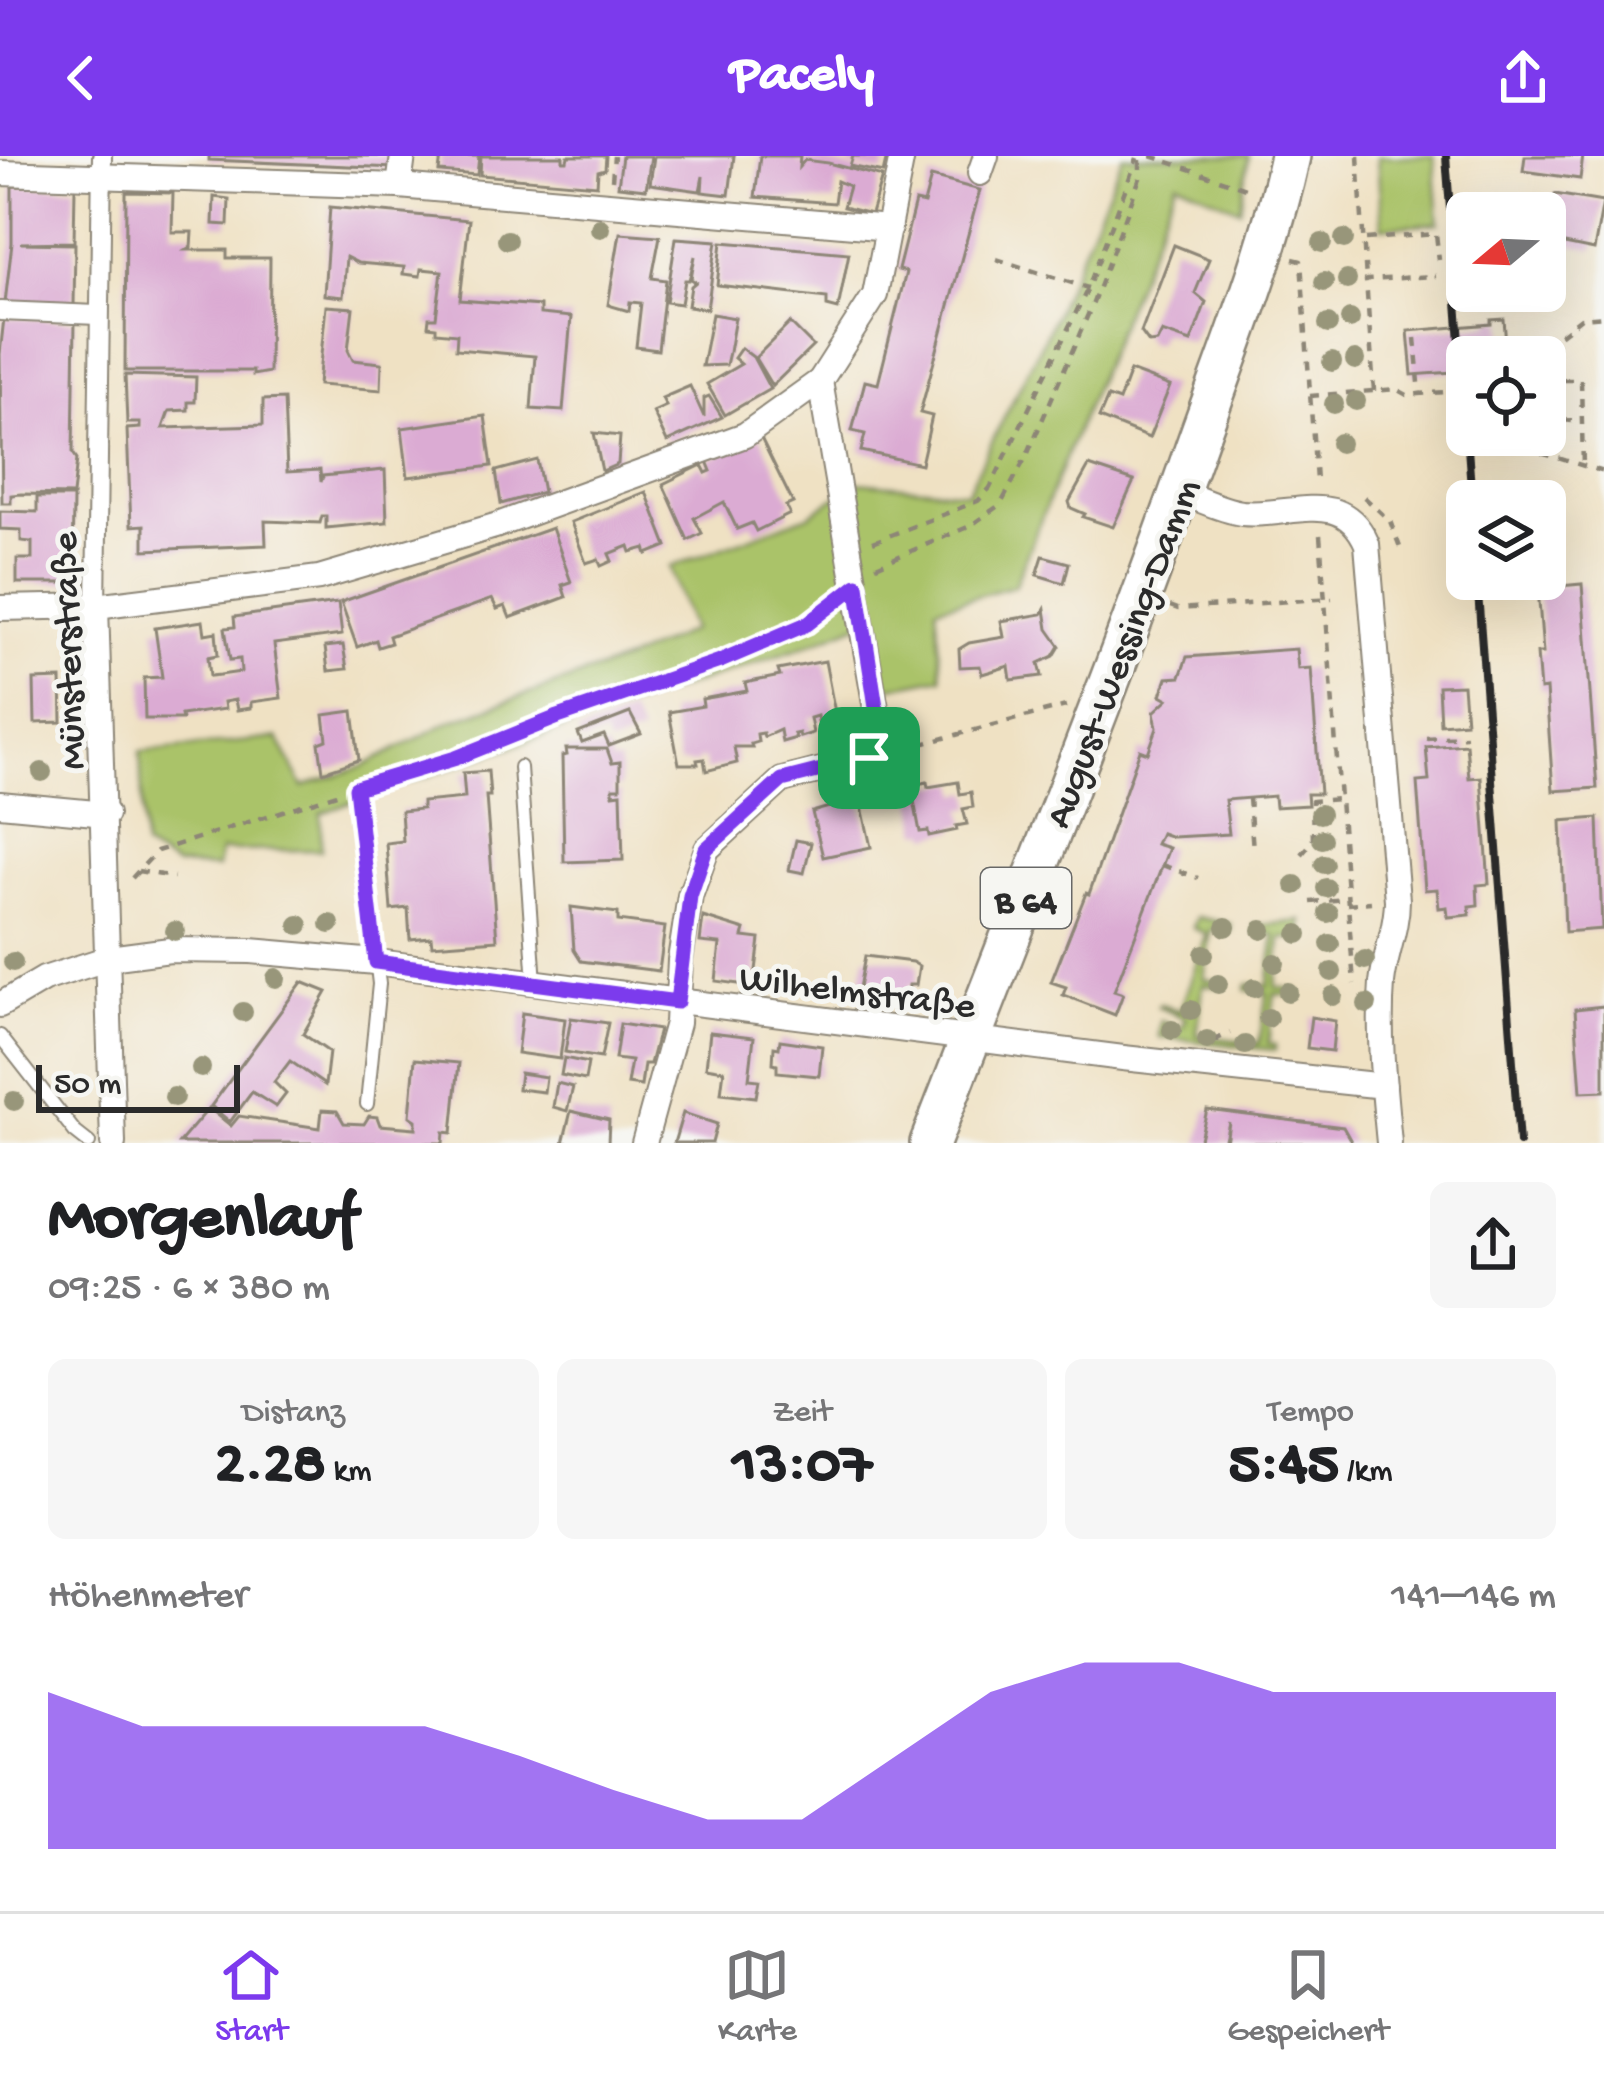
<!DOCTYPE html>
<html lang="de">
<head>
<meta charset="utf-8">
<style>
	body { margin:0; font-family:"Gochi Hand",sans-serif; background:#f6f6f6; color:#202124; height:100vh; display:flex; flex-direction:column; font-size:45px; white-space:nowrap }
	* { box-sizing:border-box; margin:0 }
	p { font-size:39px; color:#757577 }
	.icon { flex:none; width:66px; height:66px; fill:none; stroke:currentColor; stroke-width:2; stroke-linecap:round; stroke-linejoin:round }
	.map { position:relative; height:987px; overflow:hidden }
	.side { display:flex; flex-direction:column; background:#fff; flex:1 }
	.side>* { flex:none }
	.needle { width:78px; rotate:251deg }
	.buttons { position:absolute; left:1446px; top:36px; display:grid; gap:24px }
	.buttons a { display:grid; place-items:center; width:120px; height:120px; border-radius:18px; background:#fff; box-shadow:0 12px 48px #0002; font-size:60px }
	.scale { position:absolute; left:36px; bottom:30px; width:204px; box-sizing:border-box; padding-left:12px; border:6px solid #2b2b2b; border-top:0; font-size:33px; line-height:42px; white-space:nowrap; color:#2b2b2b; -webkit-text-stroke:9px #f6f6f2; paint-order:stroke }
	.pin { position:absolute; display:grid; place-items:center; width:102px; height:102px; color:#fff; margin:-51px; border-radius:24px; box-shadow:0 6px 18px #0006 }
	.round { display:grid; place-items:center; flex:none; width:126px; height:126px; border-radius:18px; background:#f6f6f6 }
	.headline { display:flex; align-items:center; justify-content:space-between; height:204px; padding:0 48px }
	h1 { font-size:66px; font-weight:700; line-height:90px }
	.figures { display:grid; grid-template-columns:repeat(3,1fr); gap:18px; height:204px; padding:12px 48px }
	.figures div { display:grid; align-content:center; border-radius:18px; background:#f6f6f6; text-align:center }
	.figures b { font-size:60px; font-weight:700 }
	.figures small { font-size:33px; font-weight:400 }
	.figures p { font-size:33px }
	.chart { height:336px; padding:24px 48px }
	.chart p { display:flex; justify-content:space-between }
	.chart svg { width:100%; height:216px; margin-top:12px; fill:#7c3aed; opacity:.7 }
	header { display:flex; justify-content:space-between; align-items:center; height:156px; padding:0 48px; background:#7c3aed; color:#fff; font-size:54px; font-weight:700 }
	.tabs { display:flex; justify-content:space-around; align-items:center; height:168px; border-top:3px solid #e0e0e0; background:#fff; font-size:33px; color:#757577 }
	.tabs a { display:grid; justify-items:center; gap:6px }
	.tabs .current { color:#7c3aed }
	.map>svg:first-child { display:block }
	.green { fill:#aac369; stroke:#6a774a; stroke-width:3 }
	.building { fill:#dbabd3 }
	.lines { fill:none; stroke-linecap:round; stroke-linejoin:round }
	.service-casing { stroke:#8d8677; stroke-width:16 }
	.pedestrian-casing { stroke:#8d8677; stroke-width:22 }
	.minor-casing { stroke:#8d8677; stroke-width:28 }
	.primary-casing { stroke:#8d8677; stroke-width:44 }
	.path { stroke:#8d8677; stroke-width:4.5; stroke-dasharray:9 9; stroke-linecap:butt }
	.service { stroke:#fff; stroke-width:12 }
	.pedestrian { stroke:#fff; stroke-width:18 }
	.minor { stroke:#fff; stroke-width:24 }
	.primary { stroke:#fff; stroke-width:39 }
	.rail { stroke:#2b2b2b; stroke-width:8 }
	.tree { fill:#98967a }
	.route-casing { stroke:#fff; stroke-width:24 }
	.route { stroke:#7c3aed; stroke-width:15 }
	.labels { text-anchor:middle; stroke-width:10; stroke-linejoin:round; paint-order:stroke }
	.shield { fill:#f6f6f2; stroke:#686867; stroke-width:3 }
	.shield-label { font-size:36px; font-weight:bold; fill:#2b2b2b }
	.street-label { font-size:39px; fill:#2b2b2b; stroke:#f6f6f2 }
</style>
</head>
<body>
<header><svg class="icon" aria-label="back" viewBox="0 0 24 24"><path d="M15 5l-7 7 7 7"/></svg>Pacely<svg class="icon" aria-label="share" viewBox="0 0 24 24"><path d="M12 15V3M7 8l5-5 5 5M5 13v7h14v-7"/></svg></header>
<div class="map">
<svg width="1604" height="987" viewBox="0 0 1604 987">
	<rect width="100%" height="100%" fill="#f6f6f2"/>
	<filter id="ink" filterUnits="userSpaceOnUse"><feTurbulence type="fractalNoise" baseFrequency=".00833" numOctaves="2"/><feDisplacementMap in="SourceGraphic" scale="24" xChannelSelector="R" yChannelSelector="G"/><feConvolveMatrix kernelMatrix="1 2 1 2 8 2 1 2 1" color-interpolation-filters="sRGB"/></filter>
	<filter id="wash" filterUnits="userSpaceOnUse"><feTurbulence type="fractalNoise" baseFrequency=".004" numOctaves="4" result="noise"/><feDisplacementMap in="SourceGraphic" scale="48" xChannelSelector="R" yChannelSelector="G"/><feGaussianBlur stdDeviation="2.7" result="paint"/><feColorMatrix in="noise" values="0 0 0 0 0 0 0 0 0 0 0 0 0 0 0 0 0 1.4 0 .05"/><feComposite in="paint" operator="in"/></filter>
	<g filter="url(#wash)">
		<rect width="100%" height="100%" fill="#efe1c3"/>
		<g class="green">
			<polygon points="1123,0 1249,0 1240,53 1177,25 1014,430 936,451 942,521 887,532 873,462 801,491 321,657 321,694 220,695 217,712 175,710 144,692 140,596 278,582 303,631 362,611 451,565 626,504 692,474 670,411 809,359 858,326 967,336 1048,174"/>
			<polygon points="1377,0 1434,0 1439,67 1382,71"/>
			<polygon points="1197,761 1231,768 1231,775 1211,773 1204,823 1223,826 1223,831 1203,829 1197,879 1259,887 1267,837 1246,834 1247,829 1268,830 1275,779 1255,776 1255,770 1302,765 1301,783 1281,782 1276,831 1297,834 1295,840 1275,838 1268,887 1275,889 1275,894 1159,881 1161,865 1182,872 1186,862 1158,851 1160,848 1180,855 1207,778 1193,772"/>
		</g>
		<g id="blocks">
			<g class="building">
				<polygon points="209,0 397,0 395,12 209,4"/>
				<polygon points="441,0 479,0 477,19 439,16"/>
				<polygon points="481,0 563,0 563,5 567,5 568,0 606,0 605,13 598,15 597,29 480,19"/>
				<polygon points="622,0 651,0 646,33 618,30"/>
				<polygon points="654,0 734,0 729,39 702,36 703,20 700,35 650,28"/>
				<polygon points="760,0 800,0 799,11 805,4 828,7 882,21 871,58 843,51 849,30 837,25 834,47 755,41"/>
				<polygon points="853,0 887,0 883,17 850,10"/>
				<polygon points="1525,0 1583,0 1580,23 1523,15"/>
				<polygon points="931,21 980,34 920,257 932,260 921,308 861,295 865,278 852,275 865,225 878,228 906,116 898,114 915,46 924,48"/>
				<polygon points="12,30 75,31 74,86 21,87 75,88 74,150 5,147 12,87"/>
				<polygon points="126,36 173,37 172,76 192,76 191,91 186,94 227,94 227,102 270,102 269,216 253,219 253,215 125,215"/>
				<polygon points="1555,38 1603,46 1594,94 1545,84 1545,56 1552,57"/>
				<polygon points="214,41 229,43 228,69 213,68"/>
				<polygon points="330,51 469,64 460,144 540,150 540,158 571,161 563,255 531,253 535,200 456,193 457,178 436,176 436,171 428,170 429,162 436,162 442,115 421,113 420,120 403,118 404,111 358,107 346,101 343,141 324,139"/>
				<polygon points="620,77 660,80 652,122 666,124 658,194 636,191 641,147 630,146 629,155 608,149"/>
				<polygon points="676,82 717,85 707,153 688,150 691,130 696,126 691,123 695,100 689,124 685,124 681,148 666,146"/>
				<polygon points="722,86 849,97 838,153 827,150 827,142 717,129"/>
				<polygon points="1174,89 1209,103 1195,137 1206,146 1191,186 1162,176 1157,186 1149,187 1141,176"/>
				<polygon points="326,150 353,152 348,194 353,204 382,207 381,234 318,229"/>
				<polygon points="712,158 735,162 729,196 726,209 702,210"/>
				<polygon points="4,162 75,165 73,297 77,303 73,339 21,338 11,339 11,347 2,347 0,198"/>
				<polygon points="1504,163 1507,201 1467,201 1467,215 1412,219 1408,175 1491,168 1491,164"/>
				<polygon points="790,167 813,190 772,230 755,202"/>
				<polygon points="741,192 753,201 770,233 725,259 707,228 741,208 734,202"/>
				<polygon points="1130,215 1170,230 1149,282 1099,262 1108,241 1119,245"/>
				<polygon points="125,219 196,221 195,246 188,246 188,254 169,255 163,272 263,269 263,244 284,243 287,316 320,314 321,326 323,320 385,314 387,366 326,372 326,360 322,360 320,367 265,365 266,389 144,394 144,369 131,370 127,273 140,272 140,267 127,267"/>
				<polygon points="690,230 704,261 704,242 709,240 722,261 667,286 653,256 666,250 662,242"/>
				<polygon points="485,260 492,310 408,321 402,272"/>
				<polygon points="594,277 620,280 618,308 602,315"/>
				<polygon points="760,280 793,347 786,350 790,358 756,375 752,367 737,373 724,346 694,362 702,377 688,384 663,328 702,309 706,317 711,315 707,305"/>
				<polygon points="537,304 543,336 501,348 496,315"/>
				<polygon points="1089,310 1134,325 1113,371 1083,361 1085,358 1071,352 1069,346"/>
				<polygon points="646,336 667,390 647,398 645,392 631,396 629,390 609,398 612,405 601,410 598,403 586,407 571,366"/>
				<polygon points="37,341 73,341 72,427 17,427 17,403 32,403 32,386 21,385 21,374 0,373 0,355 37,356"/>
				<polygon points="552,372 571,426 562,429 566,441 510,462 505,450 497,453 492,443 389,480 391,487 378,491 376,484 357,491 341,446"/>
				<polygon points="1043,400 1069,407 1064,427 1037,419"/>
				<polygon points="1582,428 1597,632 1553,635 1546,533 1540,534 1537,497 1543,497 1538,432"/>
				<polygon points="338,447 342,479 274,488 281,542 251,546 251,552 237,554 235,544 224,546 225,553 181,559 182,563 145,563 144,522 162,521 155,472 203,465 205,478 216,476 218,499 208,501 210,520 220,519 241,516 240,503 230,504 225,472 235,471 234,461"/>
				<polygon points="1045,453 1048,473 1060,490 1054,500 1039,507 1042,520 1011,524 1009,510 982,518 980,510 960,511 959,493 969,487 1004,481 1001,465 1042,458"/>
				<polygon points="343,489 347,513 328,515 325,491"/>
				<polygon points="1296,493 1298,513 1311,512 1320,638 1307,638 1308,649 1275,651 1274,640 1225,644 1229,678 1172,681 1161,677 1156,688 1169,692 1114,835 1123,838 1115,859 1063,839 1066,831 1051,826 1086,737 1089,738 1140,594 1148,597 1157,572 1154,556 1168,543 1161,539 1167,522 1180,521 1187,501"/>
				<polygon points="825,505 835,557 818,565 817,560 810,562 813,577 800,581 799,577 794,578 796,582 782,586 780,574 764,581 763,577 757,578 758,586 751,588 752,591 734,591 737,607 706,615 704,603 697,604 698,608 679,608 669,556 703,550 702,543 747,535 745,527 780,520 778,514"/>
				<polygon points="61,523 62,566 35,567 34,524"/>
				<polygon points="1463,529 1466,566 1440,568 1438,530"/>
				<polygon points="353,555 359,604 323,616 319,587 327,584 324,559"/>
				<polygon points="630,557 641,578 609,590 604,579 582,587 578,577"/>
				<polygon points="1466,588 1469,622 1481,621 1489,728 1477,729 1478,749 1469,750 1470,759 1448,761 1447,751 1439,752 1437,733 1425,734 1417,626 1429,625 1426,591"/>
				<polygon points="566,593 607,593 612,607 620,606 620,632 613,632 613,638 621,637 623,704 564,706 562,600 567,599"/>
				<polygon points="488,615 490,640 486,640 497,784 432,789 431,781 410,783 408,752 391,754 386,687 403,685 401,655 422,653 422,646 465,642 463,617"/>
				<polygon points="927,626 928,631 958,626 960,638 971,636 973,651 963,653 967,668 956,670 957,674 929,680 928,675 920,676 912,634 917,628"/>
				<polygon points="860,642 871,691 823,701 812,656"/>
				<polygon points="1598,662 1602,773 1565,776 1561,665"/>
				<polygon points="796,684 811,687 804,717 789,714"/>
				<polygon points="571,751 618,757 618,765 665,771 659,815 581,805 574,794"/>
				<polygon points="703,761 745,774 743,781 760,783 754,830 716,825 720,788 700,786"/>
				<polygon points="865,800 912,806 919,810 916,829 909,829 906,850 870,846 871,834 859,832"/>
				<polygon points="302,826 327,836 303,878 329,896 325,929 290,905 274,926 286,938 276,951 252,936 230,966 211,950"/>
				<polygon points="1604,850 1604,935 1581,936 1575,853"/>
				<polygon points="522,857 565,863 560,903 517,897"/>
				<polygon points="1311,861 1335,865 1332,895 1307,892"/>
				<polygon points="571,862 608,867 601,902 565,896"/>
				<polygon points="620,868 659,874 650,908 644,908 641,930 627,928 631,905 615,903"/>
				<polygon points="710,876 754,881 749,923 759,924 756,941 721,937 724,914 706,911"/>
				<polygon points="780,884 822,890 819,920 777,916 777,908 773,907 774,891 779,892"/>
				<polygon points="564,902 588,907 585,924 561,919"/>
				<polygon points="415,903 459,907 452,977 444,976 443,987 179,987 209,952 231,970 239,960 320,972 322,954 337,955 344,967 364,968 369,960 377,961 380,969 416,972 416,964 410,960"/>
				<polygon points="520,917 546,921 544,936 518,933"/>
				<polygon points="557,927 573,931 567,955 553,951"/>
				<polygon points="1207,954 1343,971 1352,987 1226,987 1229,966 1224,987 1199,987"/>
				<polygon points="571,955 609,964 608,987 563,987"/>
				<polygon points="683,957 717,968 712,987 674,987"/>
			</g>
		</g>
	</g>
	<g filter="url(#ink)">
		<use href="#blocks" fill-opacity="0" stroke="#8d8677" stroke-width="3"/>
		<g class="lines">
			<defs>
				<g id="service">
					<polyline points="520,611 535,827"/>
					<polyline points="356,632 379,828 367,948"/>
					<polyline points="0,880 75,976 89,987"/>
				</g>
				<g id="pedestrian">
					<polyline points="0,155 98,159"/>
					<polyline points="96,450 102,0"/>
				</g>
				<g id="minor">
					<polyline points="0,17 399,30 889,72"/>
					<polyline points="980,17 986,0"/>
					<polyline points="399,30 403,0"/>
					<path d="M 1180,336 C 1200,343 1221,354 1242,357 C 1291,362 1342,330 1367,388 L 1397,744 C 1397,773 1385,798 1382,827 C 1378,881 1384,933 1389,987"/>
					<polyline points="96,450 113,987"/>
					<polyline points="0,452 96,450 319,422 495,370 745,279 820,225 875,139 902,0"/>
					<polyline points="0,648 106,658"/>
					<polyline points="0,849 44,823 109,802 170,794 251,795 376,806 1123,902 1384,930"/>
					<polyline points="644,987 677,867 680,804 690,740 707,693 782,624 869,602 880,576 820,225"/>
				</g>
				<path id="primary" d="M 930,987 C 1019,756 1112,528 1194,295 C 1228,198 1268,101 1290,0"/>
			</defs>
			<use href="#service" class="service-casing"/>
			<use href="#pedestrian" class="pedestrian-casing"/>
			<use href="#minor" class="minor-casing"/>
			<use href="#primary" class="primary-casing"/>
			<g class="path">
				<polyline points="1151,0 1248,33"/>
				<polyline points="1358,0 1366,124"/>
				<polyline points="612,24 614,0"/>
				<polyline points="1366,83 1436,78 1439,104"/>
				<polyline points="996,103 1088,132"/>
				<polyline points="1293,103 1301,105 1316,325"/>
				<polyline points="1415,182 1420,238"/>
				<polyline points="1532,201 1581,162 1604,160"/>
				<polyline points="1545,224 1581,224 1583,312"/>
				<polyline points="1374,235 1366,124 1436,120"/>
				<polyline points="1310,240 1396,233 1407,239 1445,236"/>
				<polyline points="1545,262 1581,266"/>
				<polyline points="1517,279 1518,290 1604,316"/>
				<polyline points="1364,341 1390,365 1403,399"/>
				<polyline points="1320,379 1354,828"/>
				<polyline points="873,386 978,345 990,332 1088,132 1137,2"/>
				<polyline points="876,410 970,370 1001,348 1028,297 1093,147 1140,22 1140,0"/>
				<polyline points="1170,450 1178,453 1332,442"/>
				<polyline points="1426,582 1466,580"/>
				<polyline points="903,593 1066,550"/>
				<path d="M 374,627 C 445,606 513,577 583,552 C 662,525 766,500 831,449"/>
				<polyline points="1249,642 1253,694"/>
				<polyline points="1302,698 1313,685 1312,645 1339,643"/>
				<polyline points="1162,709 1198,722"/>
				<polyline points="138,715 174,721"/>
				<polyline points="132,722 157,695 340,637"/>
				<polyline points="1311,746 1347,743"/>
				<polyline points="1347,748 1371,746"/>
				<polyline points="1217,887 1217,883 1230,877"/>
			</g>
			<use href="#service" class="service"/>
			<use href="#pedestrian" class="pedestrian"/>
			<use href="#minor" class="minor"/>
			<use href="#primary" class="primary"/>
			<g class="rail">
				<polyline points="1446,0 1472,345"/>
				<polyline points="1477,423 1519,987"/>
			</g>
		</g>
		<g class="tree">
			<circle cx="600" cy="72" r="10"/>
			<circle cx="1344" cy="83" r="10"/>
			<circle cx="507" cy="84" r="10"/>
			<circle cx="1322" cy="87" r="10"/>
			<circle cx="1347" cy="124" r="10"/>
			<circle cx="1324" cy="126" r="10"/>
			<circle cx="1350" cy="163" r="10"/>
			<circle cx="1328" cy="168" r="10"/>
			<circle cx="1355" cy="204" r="10"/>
			<circle cx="1332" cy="206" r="10"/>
			<circle cx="1356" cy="245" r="10"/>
			<circle cx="1334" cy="248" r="10"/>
			<circle cx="1340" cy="287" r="10"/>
			<circle cx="42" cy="616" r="10"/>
			<circle cx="1320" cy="658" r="10"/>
			<circle cx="1322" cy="683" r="10"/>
			<circle cx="1324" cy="708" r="10"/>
			<circle cx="1295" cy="729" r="10"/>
			<circle cx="1326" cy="732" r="10"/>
			<circle cx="1328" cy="757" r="10"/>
			<circle cx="330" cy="768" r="10"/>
			<circle cx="299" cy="769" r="10"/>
			<circle cx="1226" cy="771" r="10"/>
			<circle cx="1262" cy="774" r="10"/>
			<circle cx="175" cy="775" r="10"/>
			<circle cx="1298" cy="778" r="10"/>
			<circle cx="1330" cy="788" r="10"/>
			<circle cx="1204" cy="798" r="10"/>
			<circle cx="1365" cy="804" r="10"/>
			<circle cx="13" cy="806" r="10"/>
			<circle cx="1275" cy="807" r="10"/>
			<circle cx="1332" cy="816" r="10"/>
			<circle cx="276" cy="822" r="10"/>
			<circle cx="1218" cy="828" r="10"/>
			<circle cx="1254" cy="832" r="10"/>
			<circle cx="1288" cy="836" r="10"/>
			<circle cx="1333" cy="840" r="10"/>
			<circle cx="1367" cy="848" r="10"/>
			<circle cx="1191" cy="854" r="10"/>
			<circle cx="243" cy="856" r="10"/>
			<circle cx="1268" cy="862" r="10"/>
			<circle cx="1172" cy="874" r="10"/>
			<circle cx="1207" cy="884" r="10"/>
			<circle cx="1245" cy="889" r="10"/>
			<circle cx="201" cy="912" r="10"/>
			<circle cx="174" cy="941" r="10"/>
			<circle cx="14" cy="945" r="10"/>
		</g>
	</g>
	<g class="lines" filter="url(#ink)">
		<defs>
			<polygon id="route" points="857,429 880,576 869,602 782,624 706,693 690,740 677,846 376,806 356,632 456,602 558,561 720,505 807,468"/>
		</defs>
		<use href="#route" class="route-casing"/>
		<use href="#route" class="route"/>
	</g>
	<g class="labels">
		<rect class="shield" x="981" y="712" width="90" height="60" rx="9"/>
		<g class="shield-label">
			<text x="1026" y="755">B 64</text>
		</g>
		<g class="street-label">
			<text transform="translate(65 495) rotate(-92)" y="14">Münsterstraße</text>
			<text transform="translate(1119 496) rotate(-69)" y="14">August-Wessing-Damm</text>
			<text transform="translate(858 832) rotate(7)" y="14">Wilhelmstraße</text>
		</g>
	</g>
</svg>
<div class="buttons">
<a><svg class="needle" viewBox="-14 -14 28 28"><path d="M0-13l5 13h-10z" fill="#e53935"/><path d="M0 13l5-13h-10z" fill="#757577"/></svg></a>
<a><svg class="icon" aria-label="locate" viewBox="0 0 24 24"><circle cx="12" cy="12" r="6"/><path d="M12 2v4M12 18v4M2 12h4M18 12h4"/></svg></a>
<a><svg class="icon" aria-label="layers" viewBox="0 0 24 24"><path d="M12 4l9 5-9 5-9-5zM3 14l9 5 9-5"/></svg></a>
</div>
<div class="scale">50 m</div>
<div class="pin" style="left:869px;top:602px;background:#1e9e55"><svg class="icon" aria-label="arrive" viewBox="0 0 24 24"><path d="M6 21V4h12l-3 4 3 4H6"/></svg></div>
</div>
<section class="side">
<div class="headline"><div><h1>Morgenlauf</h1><p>09:25 · 6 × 380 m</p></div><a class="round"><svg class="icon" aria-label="share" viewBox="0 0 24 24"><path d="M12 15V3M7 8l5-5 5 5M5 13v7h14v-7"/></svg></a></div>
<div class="figures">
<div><p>Distanz</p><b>2.28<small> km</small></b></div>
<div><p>Zeit</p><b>13:07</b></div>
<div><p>Tempo</p><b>5:45<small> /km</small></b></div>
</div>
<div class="chart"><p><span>Höhenmeter</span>141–146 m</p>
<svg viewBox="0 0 160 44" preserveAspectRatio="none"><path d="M0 44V12L10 19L20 19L30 19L40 19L50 25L60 32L70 38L80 38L90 25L100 12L110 6L120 6L130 12L140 12L150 12L160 12V44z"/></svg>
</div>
</section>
<nav class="tabs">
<a class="current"><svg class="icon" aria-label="home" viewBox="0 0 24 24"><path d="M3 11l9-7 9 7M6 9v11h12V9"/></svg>Start</a>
<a><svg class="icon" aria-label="map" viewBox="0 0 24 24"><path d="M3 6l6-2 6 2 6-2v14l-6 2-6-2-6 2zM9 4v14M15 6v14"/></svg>Karte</a>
<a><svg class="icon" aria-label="saved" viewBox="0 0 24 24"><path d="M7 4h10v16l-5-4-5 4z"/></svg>Gespeichert</a>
</nav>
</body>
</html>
